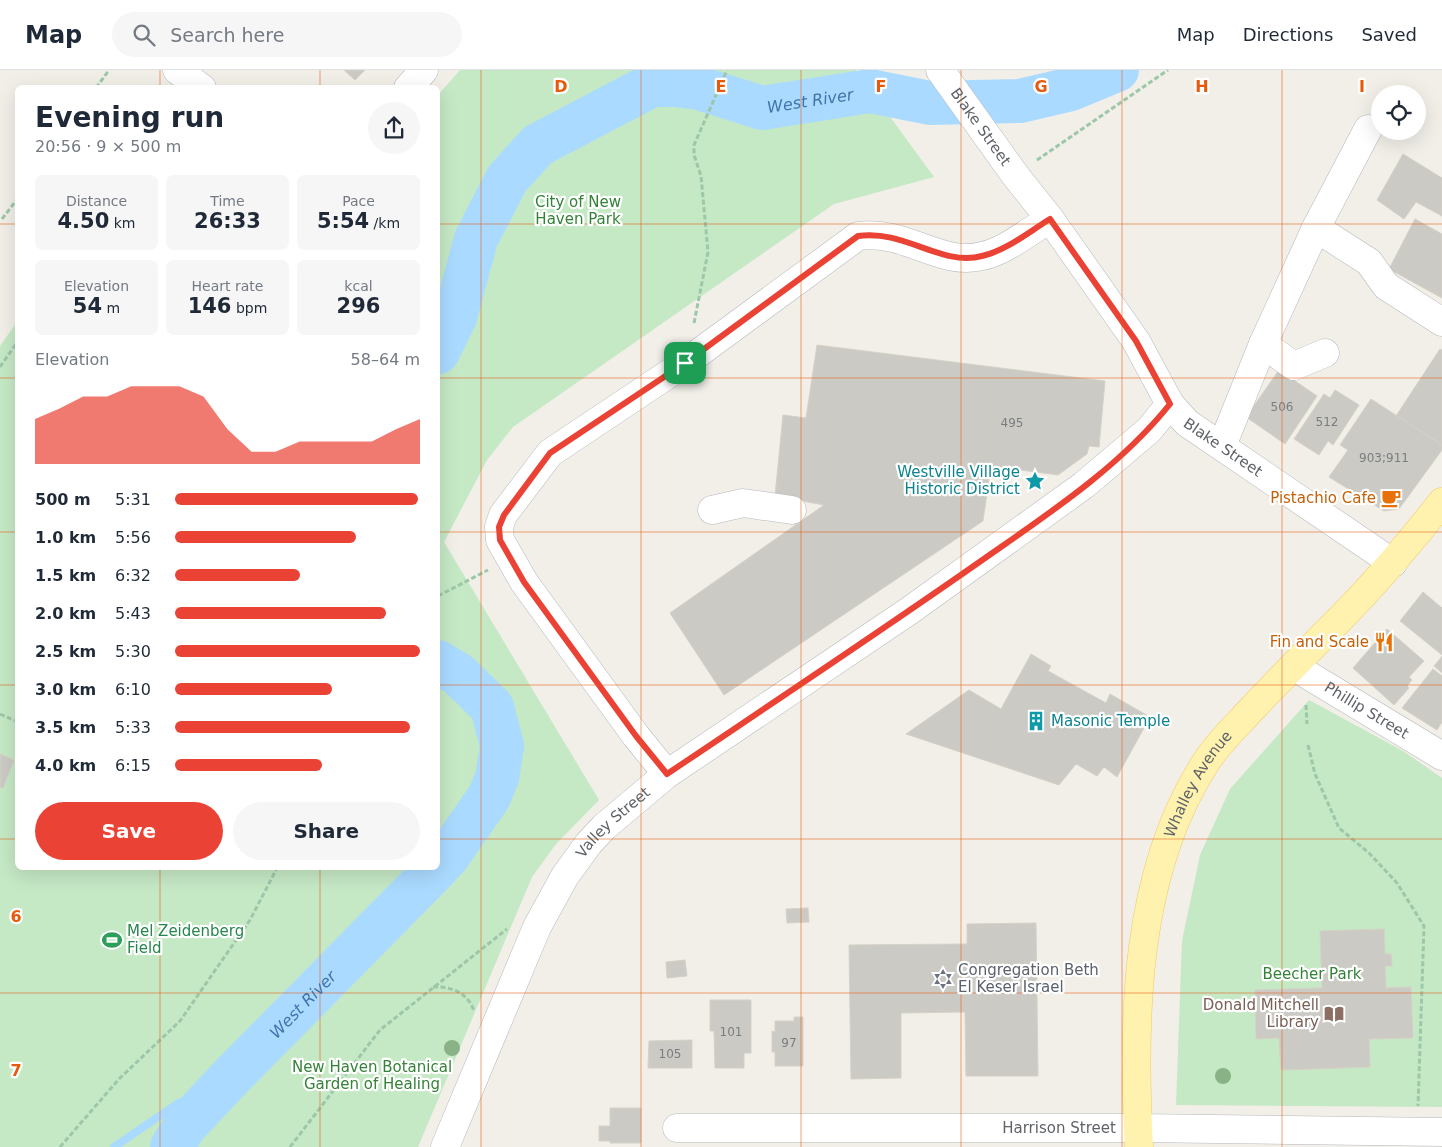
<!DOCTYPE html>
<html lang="en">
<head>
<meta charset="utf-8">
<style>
	body { margin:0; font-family:"DejaVu Sans",sans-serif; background:#f6f6f7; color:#1f2937; height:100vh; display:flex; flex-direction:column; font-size:19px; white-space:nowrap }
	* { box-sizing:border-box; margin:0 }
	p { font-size:16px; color:#747a83 }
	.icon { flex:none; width:28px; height:28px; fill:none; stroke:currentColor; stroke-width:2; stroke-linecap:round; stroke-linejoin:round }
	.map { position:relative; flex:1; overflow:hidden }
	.sheet { position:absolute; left:15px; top:15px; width:425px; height:785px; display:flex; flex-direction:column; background:#fff; border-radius:8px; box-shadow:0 5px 20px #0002 }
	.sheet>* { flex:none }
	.fabs { position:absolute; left:1371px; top:15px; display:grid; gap:10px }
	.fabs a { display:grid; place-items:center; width:55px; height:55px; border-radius:50%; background:#fff; box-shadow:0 5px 20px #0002; font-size:25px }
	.pin { position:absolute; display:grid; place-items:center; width:42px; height:42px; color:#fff; margin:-21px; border-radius:10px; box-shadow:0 2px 8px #0006 }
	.round { display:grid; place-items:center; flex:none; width:52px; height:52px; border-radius:26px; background:#f6f6f7 }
	.headline { display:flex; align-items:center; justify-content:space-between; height:85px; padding:0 20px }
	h1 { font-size:28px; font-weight:800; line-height:38px }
	.metrics { display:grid; grid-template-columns:repeat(3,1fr); gap:8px; height:85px; padding:5px 20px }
	.metrics div { display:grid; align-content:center; border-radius:8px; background:#f6f6f7; text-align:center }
	.metrics b { font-size:21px; font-weight:800 }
	.metrics small { font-size:14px; font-weight:400 }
	.metrics p { font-size:14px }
	.chart { height:140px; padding:10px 20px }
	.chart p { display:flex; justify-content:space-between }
	.chart svg { width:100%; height:90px; margin-top:5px; fill:#ea4335; opacity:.7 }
	.button { display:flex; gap:10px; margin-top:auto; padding:10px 20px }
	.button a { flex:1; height:58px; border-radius:30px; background:#ea4335; color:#fff; font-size:20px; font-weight:800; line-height:58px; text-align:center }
	.button a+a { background:#f6f6f7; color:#1f2937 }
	ul { padding:0 20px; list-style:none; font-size:16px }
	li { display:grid; grid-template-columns:80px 60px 1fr; align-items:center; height:38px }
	li i { height:12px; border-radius:6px; background:#ea4335 }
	header { display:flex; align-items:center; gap:30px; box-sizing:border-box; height:70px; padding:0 25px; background:#fff; border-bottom:1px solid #e0e1e3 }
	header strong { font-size:24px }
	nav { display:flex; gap:28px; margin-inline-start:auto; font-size:18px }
	.search { width:350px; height:45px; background:#f6f6f7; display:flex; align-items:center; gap:12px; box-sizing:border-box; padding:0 18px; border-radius:28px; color:#747a83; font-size:19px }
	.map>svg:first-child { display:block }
	.green { fill:#c5e8c5 }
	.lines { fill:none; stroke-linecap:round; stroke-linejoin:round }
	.stream { stroke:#aadaff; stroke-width:8 }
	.river { stroke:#aadaff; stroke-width:44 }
	.building { fill:#cccac5; stroke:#d6d1c6 }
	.minor-casing { stroke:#b5b8bc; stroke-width:29 }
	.major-casing { stroke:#f2c960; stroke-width:29 }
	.path { stroke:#9cc7a9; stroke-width:3; stroke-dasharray:5 2.5; stroke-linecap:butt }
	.minor { stroke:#fff; stroke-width:28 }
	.major { stroke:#fff2af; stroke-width:28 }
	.tree { fill:#89b387 }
	.route-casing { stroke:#fff; stroke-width:10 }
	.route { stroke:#ea4335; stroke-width:6 }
	.grid { fill:none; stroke:#e8590c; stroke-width:1; stroke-opacity:0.55 }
	.labels { text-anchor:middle; stroke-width:4.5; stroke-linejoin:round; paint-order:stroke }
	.number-label { font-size:12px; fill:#7a7d7f }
	.street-label { font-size:15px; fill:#5f6368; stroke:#fff }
	.park-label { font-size:15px; fill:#348238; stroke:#fff }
	.culture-label { font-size:15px; fill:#0d838f; stroke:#fff; text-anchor:end }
	.food-label { font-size:15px; fill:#c56008; stroke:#fff; text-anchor:end }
	.leisure-label { font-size:15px; fill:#27864d; stroke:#fff; text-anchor:start }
	.worship-label { font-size:15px; fill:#5b616d; stroke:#fff; text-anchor:start }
	.education-label { font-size:15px; fill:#785e54; stroke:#fff; text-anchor:end }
	.water-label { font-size:16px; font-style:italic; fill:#4174aa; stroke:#fff }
	.grid-label { font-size:16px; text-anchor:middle; font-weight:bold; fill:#e8590c; stroke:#fff; stroke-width:4.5; stroke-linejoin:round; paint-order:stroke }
</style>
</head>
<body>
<header>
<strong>Map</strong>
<div class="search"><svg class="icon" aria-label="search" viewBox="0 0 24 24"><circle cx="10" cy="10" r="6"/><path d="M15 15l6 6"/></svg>Search here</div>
<nav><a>Map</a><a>Directions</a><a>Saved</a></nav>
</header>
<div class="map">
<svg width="1442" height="1077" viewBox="0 0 1442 1077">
	<rect width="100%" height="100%" fill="#f1efe8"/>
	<g class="green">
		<polygon points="460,0 856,0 934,107 834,134 513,357 487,390 444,472 599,730 556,774 532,807 418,1077 0,1077 0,276 17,252 18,798 438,798 438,25"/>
		<polygon points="1309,630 1403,681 1442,708 1442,1037 1176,1035 1182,871 1200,785 1230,719"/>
	</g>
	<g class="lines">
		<polyline class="stream" points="114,1077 177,1034 226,1012"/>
		<g class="river">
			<path id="s1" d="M 438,282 L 455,247 L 476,169 L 507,109 L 538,75 L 652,15 L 675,15 L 699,18 L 762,38 L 870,21 L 930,33 L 1020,31 L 1071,19 L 1117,0"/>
			<polyline points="438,592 458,604 492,637 502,676 497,708 489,727 448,786 438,797"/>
			<path id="s2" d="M 172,1077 L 184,1057 L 226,1012 L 437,798"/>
		</g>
	</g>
	<g class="building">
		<polygon points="344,0 365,0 355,10"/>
		<polygon points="1403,84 1442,108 1442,146 1416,132 1404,149 1377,130"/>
		<polygon points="1415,149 1442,164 1442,228 1389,199"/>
		<polygon points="817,275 1105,311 1099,377 1089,376 1087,384 1058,405 991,396 983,451 724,625 670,543 824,435 775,426 783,345 806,348"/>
		<polygon points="1440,279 1442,280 1442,375 1396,346"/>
		<polygon points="1279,300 1317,326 1285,374 1246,347"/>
		<polygon points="1335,320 1359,335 1333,375 1328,371 1319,385 1294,369 1324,324 1330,328"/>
		<polygon points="1371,329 1442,375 1442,380 1399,439 1384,441 1329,407 1348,380 1340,375"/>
		<polygon points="1423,522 1442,538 1442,585 1400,551"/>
		<polygon points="1387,559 1424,591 1409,607 1412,610 1407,616 1409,618 1394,635 1353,598"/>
		<polygon points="1031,584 1051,596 1048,601 1106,633 1110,624 1150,647 1117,707 1104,697 1097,706 1076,694 1059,715 906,664 969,620 1001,639"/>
		<polygon points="1442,586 1442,603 1434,596"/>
		<polygon points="1433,599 1442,606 1442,652 1437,660 1402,638"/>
		<polygon points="0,684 14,690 3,718 0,717"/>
		<polygon points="808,838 809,852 787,853 786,839"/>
		<polygon points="1036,853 1038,1006 966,1006 965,942 901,943 901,1008 851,1009 849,875 967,874 967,854"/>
		<polygon points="1384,859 1385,884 1391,884 1392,896 1385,896 1386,918 1411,917 1413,968 1369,969 1370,997 1281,1000 1279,968 1256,969 1255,920 1322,918 1320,861"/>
		<polygon points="685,890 687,906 667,908 666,892"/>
		<polygon points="710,930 751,930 751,983 744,983 744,998 715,998 714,961 710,961"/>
		<polygon points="794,947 803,947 803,996 775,996 775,982 772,982 772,961 775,962 775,951 794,951"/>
		<polygon points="692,970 692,998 648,998 649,971"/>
		<polygon points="610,1038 641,1038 641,1073 610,1073 610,1071 599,1071 599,1056 610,1056"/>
	</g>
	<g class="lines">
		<defs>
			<g id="minor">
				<polyline points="177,0 202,18"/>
				<path id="s3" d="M 940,0 L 1015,105 L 1050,149 L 1136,271 L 1170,334 L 1187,353 L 1393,493"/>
				<polyline points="408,18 424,0"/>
				<polyline points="1316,158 1368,59"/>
				<polyline points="1263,274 1294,296 1325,283"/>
				<polyline points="1222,376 1263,274 1316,158 1369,192 1386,216 1442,252"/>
				<polyline points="712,440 743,433 792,440"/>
				<path id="s4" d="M 1293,596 L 1442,686"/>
				<path d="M 667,704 L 636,666 L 524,512 L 500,470 L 499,457 L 503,445 L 550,383 L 685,293 L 858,166 C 905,159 941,197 982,186 C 1006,181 1029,161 1050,149"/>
				<path id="s5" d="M 677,1058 L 1138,1058 L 1442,1062"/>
				<path id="s6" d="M 445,1077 L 537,857 L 565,806 L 589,773 L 604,757 L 667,704 L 909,541 L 1084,415 L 1149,360 L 1170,334"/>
			</g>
			<g id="major">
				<path id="s7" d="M 1139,1077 C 1132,951 1134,802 1206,692 C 1218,673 1235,657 1250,641 C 1274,615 1299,590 1324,565 C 1367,523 1405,479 1442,432"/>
			</g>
		</defs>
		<use href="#minor" class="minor-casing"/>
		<use href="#major" class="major-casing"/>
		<g class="path">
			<polyline points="96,18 109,0"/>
			<polyline points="1037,90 1168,0"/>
			<polyline points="2,149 18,128"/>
			<polyline points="694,253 708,182 701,106 694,85 694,75 727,0"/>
			<polyline points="0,297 18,271"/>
			<polyline points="438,526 488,500"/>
			<polyline points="1306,635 1307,654"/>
			<polyline points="0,644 18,652"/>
			<polyline points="1308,675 1315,704 1339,758 1369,783 1397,813 1424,856 1418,1036"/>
			<path d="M 433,917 C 451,916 468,923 474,941"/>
			<polyline points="60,1077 119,1009 180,951 250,850 277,798"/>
			<polyline points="290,1077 380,960 507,859"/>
		</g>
		<use href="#minor" class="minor"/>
		<use href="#major" class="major"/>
	</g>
	<g class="tree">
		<circle cx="452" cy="978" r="8"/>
		<circle cx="1223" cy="1006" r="8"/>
	</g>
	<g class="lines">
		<defs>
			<path id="route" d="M 1050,149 L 1136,271 L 1170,334 C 1118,399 1045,446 978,493 C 875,565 771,634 667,704 L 636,666 L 524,512 L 500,470 L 499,457 L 504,445 L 550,383 L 685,293 L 858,166 C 905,159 941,197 982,186 C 1006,181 1030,161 1050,149 Z"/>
		</defs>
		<use href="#route" class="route-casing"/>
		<use href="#route" class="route"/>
	</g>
	<path class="grid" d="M 160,0 L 160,18M 320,0 L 320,18M 481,0 L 481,1077M 641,0 L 641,1077M 801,0 L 801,1077M 961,0 L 961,1077M 1122,0 L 1122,1077M 1282,0 L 1282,1077M 0,154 L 18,154M 438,154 L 1442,154M 0,308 L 18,308M 438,308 L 1442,308M 0,462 L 18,462M 438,462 L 1442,462M 0,615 L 18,615M 438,615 L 1442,615M 0,769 L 18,769M 438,769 L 1442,769M 160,798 L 160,1077M 320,798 L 320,1077M 0,923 L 1442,923"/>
	<defs>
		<symbol id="sight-bare" viewBox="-9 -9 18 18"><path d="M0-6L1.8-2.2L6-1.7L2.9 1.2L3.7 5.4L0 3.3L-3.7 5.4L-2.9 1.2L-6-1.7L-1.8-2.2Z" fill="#0f9aa8" stroke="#fff" stroke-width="2.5" paint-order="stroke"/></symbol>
		<symbol id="cafe-bare" viewBox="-9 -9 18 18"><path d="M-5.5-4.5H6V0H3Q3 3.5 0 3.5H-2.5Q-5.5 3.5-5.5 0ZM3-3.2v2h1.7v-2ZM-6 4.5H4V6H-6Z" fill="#e8710a" stroke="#fff" stroke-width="2.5" paint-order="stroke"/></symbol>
		<symbol id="restaurant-bare" viewBox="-9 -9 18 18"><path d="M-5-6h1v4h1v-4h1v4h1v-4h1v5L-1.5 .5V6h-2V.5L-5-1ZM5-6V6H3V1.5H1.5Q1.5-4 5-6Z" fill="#e8710a" stroke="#fff" stroke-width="2.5" paint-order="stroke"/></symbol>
		<symbol id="building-bare" viewBox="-9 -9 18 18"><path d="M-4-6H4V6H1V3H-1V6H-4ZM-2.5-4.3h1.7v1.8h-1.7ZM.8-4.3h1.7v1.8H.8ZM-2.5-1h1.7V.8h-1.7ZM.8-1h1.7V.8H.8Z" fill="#0f9aa8" stroke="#fff" stroke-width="2.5" paint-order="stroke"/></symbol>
		<symbol id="stadium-bare" viewBox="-9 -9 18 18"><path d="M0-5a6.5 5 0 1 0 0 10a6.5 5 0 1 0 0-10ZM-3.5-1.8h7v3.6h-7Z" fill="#2e9e5b" stroke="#fff" stroke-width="2.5" paint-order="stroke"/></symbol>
		<symbol id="synagogue-bare" viewBox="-9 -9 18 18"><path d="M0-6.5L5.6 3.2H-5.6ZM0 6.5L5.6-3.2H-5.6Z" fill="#6b7280" stroke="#fff" stroke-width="2.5" paint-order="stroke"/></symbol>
		<symbol id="library-bare" viewBox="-9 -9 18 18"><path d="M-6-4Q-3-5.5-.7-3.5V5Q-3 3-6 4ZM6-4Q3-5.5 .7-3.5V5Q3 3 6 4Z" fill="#8d6e63" stroke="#fff" stroke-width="2.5" paint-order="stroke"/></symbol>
	</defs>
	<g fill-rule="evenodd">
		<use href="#sight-bare" x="1021" y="397" width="28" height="28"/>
		<use href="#cafe-bare" x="1377" y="414" width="28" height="28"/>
		<use href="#restaurant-bare" x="1370" y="558" width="28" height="28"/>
		<use href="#building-bare" x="1022" y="637" width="28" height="28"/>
		<use href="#stadium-bare" x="98" y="856" width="28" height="28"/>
		<use href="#synagogue-bare" x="929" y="895" width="28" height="28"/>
		<use href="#library-bare" x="1320" y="930" width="28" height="28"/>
	</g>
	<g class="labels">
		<g class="number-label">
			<text x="1282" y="341">506</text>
			<text x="1327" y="356">512</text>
			<text x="1012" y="357">495</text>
			<text x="1384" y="392">903;911</text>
			<text x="731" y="966">101</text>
			<text x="789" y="977">97</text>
			<text x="670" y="988">105</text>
		</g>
		<g class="street-label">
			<text dy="5" stroke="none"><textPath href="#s3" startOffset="70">Blake Street</textPath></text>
			<text dy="5" stroke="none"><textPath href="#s3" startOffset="475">Blake Street</textPath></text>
			<text dy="5" stroke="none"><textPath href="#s4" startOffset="86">Phillip Street</textPath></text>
			<text dy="5" stroke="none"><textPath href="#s7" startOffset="374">Whalley Avenue</textPath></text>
			<text dy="5" stroke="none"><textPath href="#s6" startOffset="369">Valley Street</textPath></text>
			<text dy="5" stroke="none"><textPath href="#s5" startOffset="382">Harrison Street</textPath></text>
		</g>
		<g class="park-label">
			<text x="578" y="137">City of New<tspan x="578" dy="17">Haven Park</tspan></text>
			<text x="1312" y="909">Beecher Park</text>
			<text x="372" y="1002">New Haven Botanical<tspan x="372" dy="17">Garden of Healing</tspan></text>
		</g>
		<g class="culture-label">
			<text x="1020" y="407">Westville Village<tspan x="1020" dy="17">Historic District</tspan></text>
			<text x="1051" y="656" text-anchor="start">Masonic Temple</text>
		</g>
		<g class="food-label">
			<text x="1376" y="433">Pistachio Cafe</text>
			<text x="1369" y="577">Fin and Scale</text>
		</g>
		<g class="leisure-label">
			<text x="127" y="866">Mel Zeidenberg<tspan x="127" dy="17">Field</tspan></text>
		</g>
		<g class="worship-label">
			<text x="958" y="905">Congregation Beth<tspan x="958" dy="17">El Keser Israel</tspan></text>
		</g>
		<g class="education-label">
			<text x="1319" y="940">Donald Mitchell<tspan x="1319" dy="17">Library</tspan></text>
		</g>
		<g class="water-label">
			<text dy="6" stroke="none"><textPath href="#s1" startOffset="524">West River</textPath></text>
			<text dy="6" stroke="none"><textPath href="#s2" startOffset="194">West River</textPath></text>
		</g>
	</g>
	<g class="grid-label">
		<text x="561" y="22">D</text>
		<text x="721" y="22">E</text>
		<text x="881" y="22">F</text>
		<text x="1041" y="22">G</text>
		<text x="1202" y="22">H</text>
		<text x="1362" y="22">I</text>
		<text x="16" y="852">6</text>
		<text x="16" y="1006">7</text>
	</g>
</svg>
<div class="fabs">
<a><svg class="icon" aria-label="locate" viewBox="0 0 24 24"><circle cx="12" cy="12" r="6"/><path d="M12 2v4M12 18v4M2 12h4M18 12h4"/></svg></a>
</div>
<div class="pin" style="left:685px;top:293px;background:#1e9e55"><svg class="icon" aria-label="arrive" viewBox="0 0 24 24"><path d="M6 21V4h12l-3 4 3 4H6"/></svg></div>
<section class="sheet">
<div class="headline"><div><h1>Evening run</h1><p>20:56 · 9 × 500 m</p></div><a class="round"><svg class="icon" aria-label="share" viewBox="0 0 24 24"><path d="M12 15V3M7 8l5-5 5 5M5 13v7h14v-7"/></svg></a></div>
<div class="metrics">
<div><p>Distance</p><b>4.50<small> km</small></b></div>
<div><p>Time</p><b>26:33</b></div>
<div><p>Pace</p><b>5:54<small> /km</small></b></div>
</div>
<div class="metrics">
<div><p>Elevation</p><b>54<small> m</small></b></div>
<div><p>Heart rate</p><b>146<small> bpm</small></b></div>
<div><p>kcal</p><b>296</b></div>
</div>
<div class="chart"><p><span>Elevation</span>58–64 m</p>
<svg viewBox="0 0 160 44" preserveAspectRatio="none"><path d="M0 44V22L10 17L20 11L30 11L40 6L50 6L60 6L70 11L80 27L90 38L100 38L110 33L120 33L130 33L140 33L150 27L160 22V44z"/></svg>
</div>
<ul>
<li><b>500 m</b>5:31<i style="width:99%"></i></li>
<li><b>1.0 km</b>5:56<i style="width:74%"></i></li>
<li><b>1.5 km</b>6:32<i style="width:51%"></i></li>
<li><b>2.0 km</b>5:43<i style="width:86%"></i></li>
<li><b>2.5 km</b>5:30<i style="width:100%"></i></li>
<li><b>3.0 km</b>6:10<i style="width:64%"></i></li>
<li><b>3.5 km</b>5:33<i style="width:96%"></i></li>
<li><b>4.0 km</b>6:15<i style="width:60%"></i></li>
</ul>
<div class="button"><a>Save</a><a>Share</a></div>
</section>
</div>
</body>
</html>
